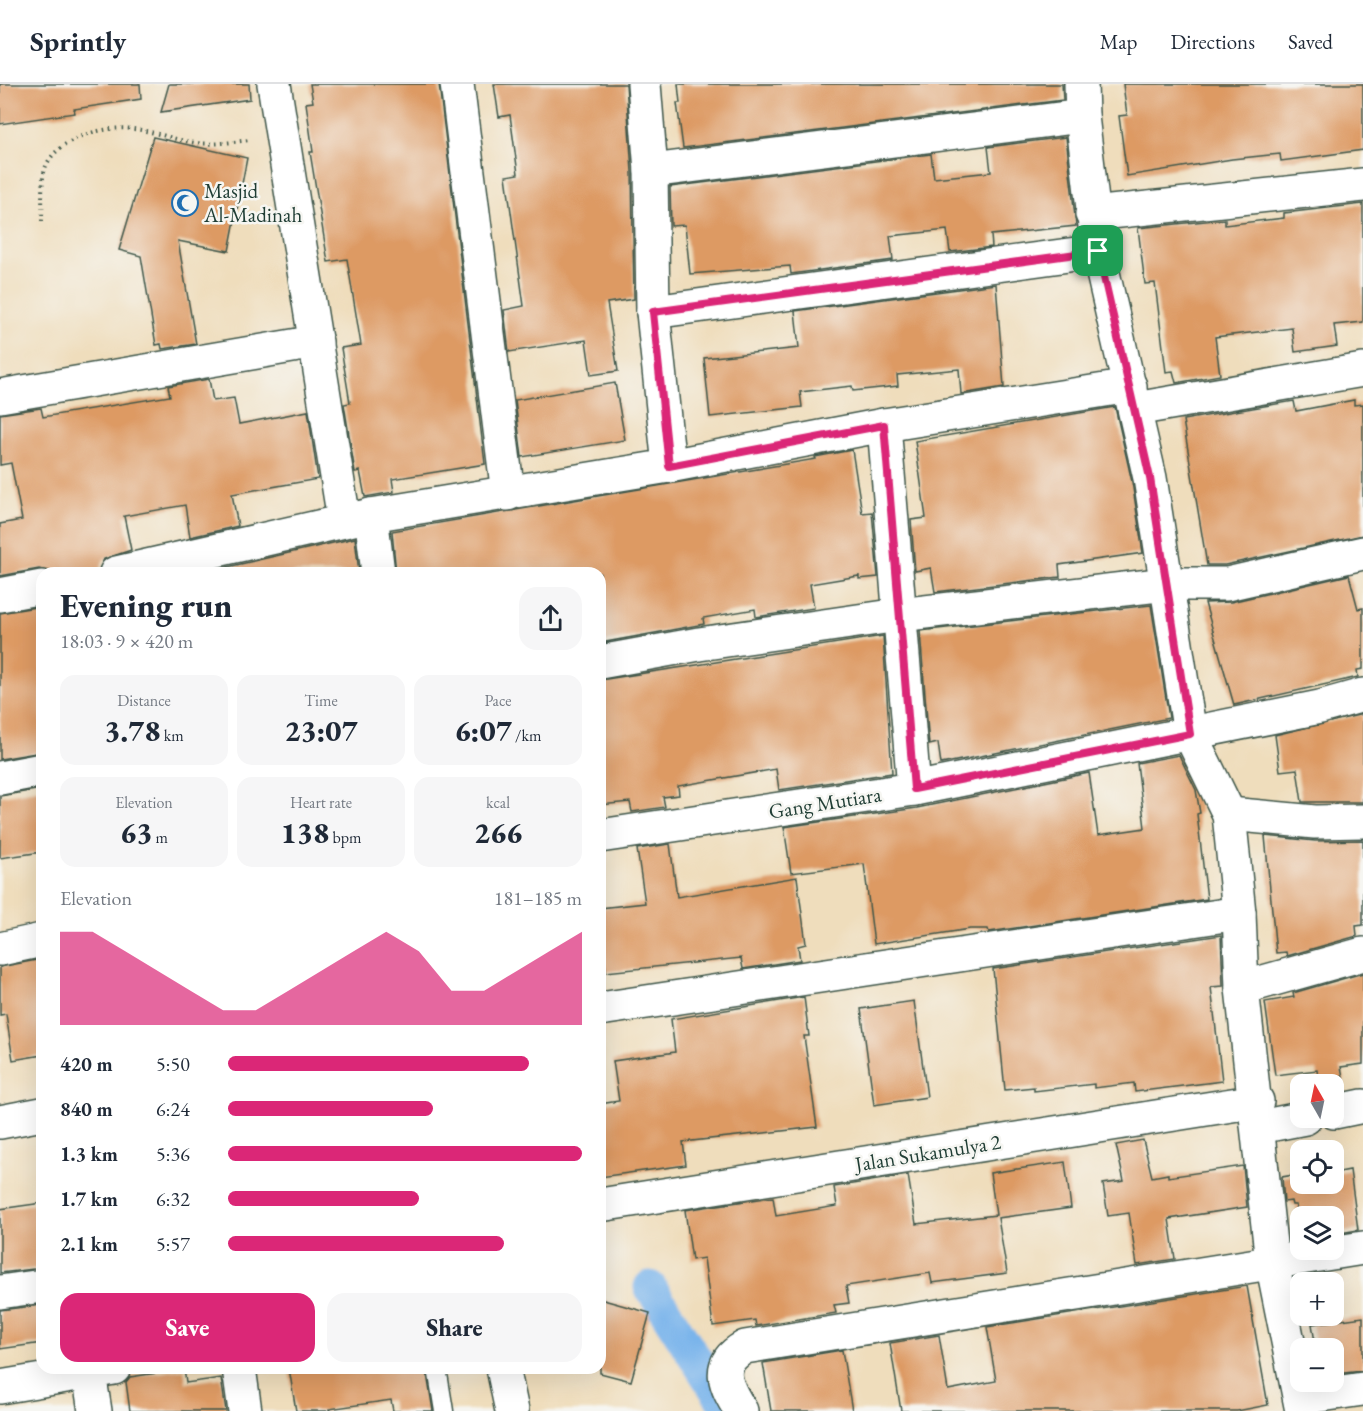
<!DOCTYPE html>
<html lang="en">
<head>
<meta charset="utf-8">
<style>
	body { margin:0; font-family:"EB Garamond",serif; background:#f6f6f7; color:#1f2937; height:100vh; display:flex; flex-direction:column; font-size:22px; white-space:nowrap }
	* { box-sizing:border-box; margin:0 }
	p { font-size:20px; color:#747a83 }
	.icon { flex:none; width:33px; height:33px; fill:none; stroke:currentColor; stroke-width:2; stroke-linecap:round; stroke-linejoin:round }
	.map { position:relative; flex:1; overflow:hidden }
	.side { position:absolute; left:36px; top:483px; width:570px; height:807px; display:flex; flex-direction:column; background:#fff; border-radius:18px; box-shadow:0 6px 24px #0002 }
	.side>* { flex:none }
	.needle { width:39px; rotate:351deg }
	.controls { position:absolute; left:1290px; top:990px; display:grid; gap:12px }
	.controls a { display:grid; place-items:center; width:54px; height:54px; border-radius:12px; background:#fff; box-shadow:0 6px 24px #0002; font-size:30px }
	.pin { position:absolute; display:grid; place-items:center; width:51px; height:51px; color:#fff; margin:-26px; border-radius:12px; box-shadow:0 3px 9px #0006 }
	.round { display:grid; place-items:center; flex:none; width:63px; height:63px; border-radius:18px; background:#f6f6f7 }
	.headline { display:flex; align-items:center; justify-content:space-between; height:102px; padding:0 24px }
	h1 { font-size:33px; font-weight:800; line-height:45px }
	.metrics { display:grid; grid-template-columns:repeat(3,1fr); gap:9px; height:102px; padding:6px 24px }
	.metrics div { display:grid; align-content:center; border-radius:15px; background:#f6f6f7; text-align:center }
	.metrics b { font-size:30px; font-weight:800 }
	.metrics small { font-size:16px; font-weight:400 }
	.metrics p { font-size:16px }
	.chart { height:168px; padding:12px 24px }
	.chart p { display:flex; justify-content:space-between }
	.chart svg { width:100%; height:108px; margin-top:6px; fill:#db2777; opacity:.7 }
	.primary-button { display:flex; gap:12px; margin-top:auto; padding:12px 24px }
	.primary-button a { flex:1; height:69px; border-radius:18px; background:#db2777; color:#fff; font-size:24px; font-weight:800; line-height:69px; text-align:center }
	.primary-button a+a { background:#f6f6f7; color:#1f2937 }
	ul { padding:0 24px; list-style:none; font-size:20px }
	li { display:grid; grid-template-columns:96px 72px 1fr; align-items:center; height:45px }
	li i { height:15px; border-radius:8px; background:#db2777 }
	header { display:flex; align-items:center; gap:36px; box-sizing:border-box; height:84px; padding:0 30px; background:#fff; border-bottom:2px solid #e0e1e3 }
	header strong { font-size:28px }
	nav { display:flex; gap:33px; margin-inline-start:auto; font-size:21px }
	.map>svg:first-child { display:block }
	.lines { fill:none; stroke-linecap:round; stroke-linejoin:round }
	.canal { stroke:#79b4eb; stroke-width:33 }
	.building { fill:#dd9a64 }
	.lane-casing { stroke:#3e5548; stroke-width:21 }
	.street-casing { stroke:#3e5548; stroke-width:36 }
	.secondary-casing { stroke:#3e5548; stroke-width:36 }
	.path { stroke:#3e5548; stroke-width:4; stroke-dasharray:1.5 4.5; stroke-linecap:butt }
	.lane { stroke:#fff; stroke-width:18 }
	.street { stroke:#fff; stroke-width:33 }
	.secondary { stroke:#fff; stroke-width:33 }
	.route-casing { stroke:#fff; stroke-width:12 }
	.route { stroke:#db2777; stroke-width:8 }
	.labels { text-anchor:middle; stroke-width:5; stroke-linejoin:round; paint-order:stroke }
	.poi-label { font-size:21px; fill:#1f3d34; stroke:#f6f6f2; text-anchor:start }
	.street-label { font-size:21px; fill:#1f3d34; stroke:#f6f6f2 }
</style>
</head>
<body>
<header>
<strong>Sprintly</strong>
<nav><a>Map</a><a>Directions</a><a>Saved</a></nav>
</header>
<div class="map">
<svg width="1363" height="1327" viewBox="0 0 1363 1327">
	<rect width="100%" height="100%" fill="#f6f6f2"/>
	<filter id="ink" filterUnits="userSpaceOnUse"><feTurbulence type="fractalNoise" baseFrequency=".0167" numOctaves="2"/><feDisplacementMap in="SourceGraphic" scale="12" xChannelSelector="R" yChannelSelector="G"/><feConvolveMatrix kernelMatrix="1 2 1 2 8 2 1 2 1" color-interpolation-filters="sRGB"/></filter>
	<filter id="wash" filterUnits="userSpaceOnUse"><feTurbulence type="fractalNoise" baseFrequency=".008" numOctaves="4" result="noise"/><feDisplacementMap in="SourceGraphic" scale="24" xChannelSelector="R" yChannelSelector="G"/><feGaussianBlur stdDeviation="1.35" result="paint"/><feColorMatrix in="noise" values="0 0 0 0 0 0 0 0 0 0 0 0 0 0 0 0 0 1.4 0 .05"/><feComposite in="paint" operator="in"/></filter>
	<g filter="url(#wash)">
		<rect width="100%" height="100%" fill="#efddbc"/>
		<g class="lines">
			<polyline class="canal" points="650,1203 729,1327"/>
		</g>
		<g id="blocks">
			<g class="building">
				<polygon points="0,0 140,0 141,15 74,25 75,29 0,40"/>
				<polygon points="169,0 249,0 250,15 161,28"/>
				<polygon points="310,0 439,0 485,380 392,395 394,408 365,413 360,387 355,388 344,320 350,319 341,264 361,261 347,175 328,178 310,68 313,68 306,19 313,18"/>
				<polygon points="494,0 626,0 632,88 634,215 607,219 618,287 591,291 586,256 509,268 504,226 524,222 506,92 518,90 510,31 499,33"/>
				<polygon points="678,0 1062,0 1063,16 683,64 677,19 680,19"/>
				<polygon points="1123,0 1363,0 1363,66 1281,77 1280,70 1232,75 1127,92 1119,32 1127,31"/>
				<polygon points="153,53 247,74 229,167 178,157 196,260 162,265 161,260 156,261 141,172 119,166"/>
				<polygon points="1066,53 1076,142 991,151 992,163 950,168 947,146 890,152 893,176 791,190 790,182 690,190 685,141 671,142 670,103 931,70 934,94 991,88 988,63"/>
				<polygon points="1363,120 1363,238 1334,241 1337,262 1295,268 1292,244 1215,253 1220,291 1176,299 1173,287 1166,288 1155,199 1145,200 1138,144 1225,135 1225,141 1284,134 1284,129"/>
				<polygon points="996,200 1004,303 961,310 959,285 897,291 898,302 853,307 852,302 800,308 802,323 710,333 704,274 799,264 795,227"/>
				<polygon points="209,295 213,317 234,314 239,340 308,327 318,395 232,410 238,442 190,453 185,421 124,432 131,466 104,475 98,489 54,489 39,485 0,492 0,440 22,436 11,379 0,381 0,330 41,324 43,333 170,312 168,302"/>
				<polygon points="615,299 625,356 522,373 515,316"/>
				<polygon points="1354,316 1354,321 1363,320 1363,451 1225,481 1207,481 1183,336 1294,317 1296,327"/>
				<polygon points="1115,323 1132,398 1143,469 1059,481 1060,493 935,508 931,484 915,487 911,436 926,434 915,357"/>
				<polygon points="852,366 862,429 872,428 878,493 859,495 859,492 810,500 814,524 756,533 755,525 703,534 704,540 600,559 600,489 396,489 392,447 816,375 815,373"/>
				<polygon points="355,454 359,489 201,489"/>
				<polygon points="1349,491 1358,525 1363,524 1363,585 1357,586 1358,593 1234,621 1205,519 1231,518"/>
				<polygon points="1151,521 1169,634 941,680 938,659 929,661 920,547"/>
				<polygon points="42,522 42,668 0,675 0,529"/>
				<polygon points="883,552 892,689 779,706 776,685 678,702 679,711 663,713 665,723 632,728 630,718 600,721 600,596"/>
				<polygon points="1363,630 1363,718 1302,718 1297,685 1280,687 1275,651"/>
				<polygon points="1179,671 1196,706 1200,729 1197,730 1207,815 989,848 988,845 970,845 874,860 864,780 791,789 784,743 917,724 1089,689 1098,751 1145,744 1137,679"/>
				<polygon points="42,705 42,768 0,774 0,712"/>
				<polygon points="1265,752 1315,757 1363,756 1363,841 1356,842 1357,852 1287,872 1286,868 1276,869"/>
				<polygon points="670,760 677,813 797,793 806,860 798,862 800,876 743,885 741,874 606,888 600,824 645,819 637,765"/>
				<polygon points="1221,851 1223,902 1211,903 1222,997 1135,1008 1134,999 1094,1004 1094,1000 1034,1007 1034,1003 1005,1006 993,885"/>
				<polygon points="42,875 42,971 13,976 6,930 0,931 0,883"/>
				<polygon points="1363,889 1363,980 1341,983 1345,1003 1334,1005 1334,1000 1319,1000 1317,986 1275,991 1265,918 1294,913 1293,909"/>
				<polygon points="804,913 809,952 804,952 817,1043 683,1058 686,1081 600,1093 600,1020 619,1017 613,977 675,968 671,935"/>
				<polygon points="914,917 927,1013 874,1021 861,925"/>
				<polygon points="1143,1056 1152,1093 1168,1090 1168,1093 1243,1082 1247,1123 1169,1135 1175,1175 1137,1181 1129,1129 1108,1132 1103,1100 1124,1097 1116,1061"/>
				<polygon points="1065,1078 1071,1124 998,1134 1007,1189 932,1199 930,1189 846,1202 849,1219 834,1221 836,1229 756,1242 755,1236 713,1242 704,1174 692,1176 685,1126 773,1113 776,1132 837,1122 834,1103 908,1091 916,1140 996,1131 990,1089"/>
				<polygon points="1350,1086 1358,1146 1334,1150 1334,1132 1300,1132 1300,1153 1296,1121 1292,1121 1291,1117 1284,1118 1282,1093 1300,1090 1300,1100 1334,1100 1334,1089"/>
				<polygon points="42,1119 42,1184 0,1189 0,1125"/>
				<polygon points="1247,1202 1268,1321 1237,1327 901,1327 890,1259 939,1251 948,1306 996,1297 987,1243"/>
				<polygon points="600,1215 650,1229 631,1297 600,1289"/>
				<polygon points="42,1221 42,1259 0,1265 0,1226"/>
				<polygon points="1363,1233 1363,1287 1334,1290 1334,1264 1316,1264 1312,1240"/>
				<polygon points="842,1266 852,1327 771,1327 763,1279"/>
				<polygon points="289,1284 426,1284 433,1327 393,1327 391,1316 329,1325 330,1327 296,1327"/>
				<polygon points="184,1285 186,1299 221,1294 226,1327 130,1327 126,1298 130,1293"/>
			</g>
		</g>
	</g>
	<g filter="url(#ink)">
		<use href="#blocks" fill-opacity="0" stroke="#3e5548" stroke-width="1.5"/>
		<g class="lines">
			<defs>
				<polyline id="lane" points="437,1284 444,1327"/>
				<g id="street">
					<polyline points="274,0 344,436"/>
					<polyline points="457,0 508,410"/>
					<polyline points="644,0 651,87 653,228 669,382"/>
					<polyline points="651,87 1082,32"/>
					<polyline points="1092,130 1363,101"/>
					<polyline points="653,228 1098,167"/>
					<polyline points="0,312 316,258"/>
					<polyline points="1135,325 1363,286"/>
					<polyline points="884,341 914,705"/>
					<polyline points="371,431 378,489"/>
					<polyline points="116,489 371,431 669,382 884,341 1130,302"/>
					<polyline points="0,511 42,503"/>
					<polyline points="600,578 699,560 899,531 1167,500 1227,500 1363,469"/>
					<polyline points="0,694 42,686"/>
					<polyline points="1229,730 1315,738 1363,737"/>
					<polyline points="600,752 914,705 1320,623 1363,611"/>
					<polyline points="0,865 42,856"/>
					<polyline points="1242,904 1363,870"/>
					<polyline points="600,925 1239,829"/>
					<polyline points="1334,1028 1363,1022"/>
					<polyline points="0,1038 42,1030"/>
					<polyline points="1259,1043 1305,1034"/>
					<polyline points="600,1121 1257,1017"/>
					<polyline points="0,1208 42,1202"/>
					<polyline points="239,1284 245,1327"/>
					<polyline points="503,1284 512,1327"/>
					<polyline points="89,1289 95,1327"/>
					<polyline points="0,1303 114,1284"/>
					<polyline points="1300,1314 1363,1305"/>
					<path d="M 741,1327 C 725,1302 714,1280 745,1263 L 1363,1164"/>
				</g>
				<polyline id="secondary" points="1081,0 1082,32 1098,167 1150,394 1190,650 1229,730 1239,829 1242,904 1272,1178 1302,1327"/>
			</defs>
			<use href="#lane" class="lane-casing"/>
			<use href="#street" class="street-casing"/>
			<use href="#secondary" class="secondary-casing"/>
			<path class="path" d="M 42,137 C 43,121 40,96 46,82 C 58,54 104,41 133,45 C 154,47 174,56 196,59 C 214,61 232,58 250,56"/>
			<use href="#lane" class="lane"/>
			<use href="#street" class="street"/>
			<use href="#secondary" class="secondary"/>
		</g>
	</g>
	<g class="lines" filter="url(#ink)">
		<defs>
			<polygon id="route" points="1098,167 1150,394 1190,650 914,705 884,341 669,382 653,228"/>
		</defs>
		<use href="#route" class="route-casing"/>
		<use href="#route" class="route"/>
	</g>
	<defs>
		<symbol id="mosque-ring" viewBox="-11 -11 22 22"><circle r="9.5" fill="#f6f6f2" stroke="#1f6fb2" stroke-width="1.5"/><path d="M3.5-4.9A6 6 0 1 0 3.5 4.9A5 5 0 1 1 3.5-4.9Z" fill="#1f6fb2"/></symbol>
	</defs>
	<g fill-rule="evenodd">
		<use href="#mosque-ring" x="170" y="104" width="30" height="30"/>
	</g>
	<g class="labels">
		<g class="poi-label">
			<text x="204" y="114">Masjid<tspan x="204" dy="24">Al-Madinah</tspan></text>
		</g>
		<g class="street-label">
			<text transform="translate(825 719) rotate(-9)" y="7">Gang Mutiara</text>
			<text transform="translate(928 1069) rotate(-9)" y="7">Jalan Sukamulya 2</text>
		</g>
	</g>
</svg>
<div class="controls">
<a><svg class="needle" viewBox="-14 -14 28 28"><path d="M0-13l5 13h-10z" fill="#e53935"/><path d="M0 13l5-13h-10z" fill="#747a83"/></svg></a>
<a><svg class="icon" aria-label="locate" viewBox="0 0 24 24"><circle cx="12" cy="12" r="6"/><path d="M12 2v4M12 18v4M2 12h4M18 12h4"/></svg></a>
<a><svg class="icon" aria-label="layers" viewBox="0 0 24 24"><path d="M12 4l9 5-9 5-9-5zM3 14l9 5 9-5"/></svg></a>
<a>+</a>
<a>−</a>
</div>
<div class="pin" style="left:1098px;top:167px;background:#1e9e55"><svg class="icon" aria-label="arrive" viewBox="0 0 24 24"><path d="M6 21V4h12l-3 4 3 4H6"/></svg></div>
<section class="side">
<div class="headline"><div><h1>Evening run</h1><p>18:03 · 9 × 420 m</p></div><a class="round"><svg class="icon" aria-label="share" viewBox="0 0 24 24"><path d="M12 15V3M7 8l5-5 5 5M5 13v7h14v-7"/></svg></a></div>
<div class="metrics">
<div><p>Distance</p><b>3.78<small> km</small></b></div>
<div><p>Time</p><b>23:07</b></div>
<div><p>Pace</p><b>6:07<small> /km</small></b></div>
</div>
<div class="metrics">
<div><p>Elevation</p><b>63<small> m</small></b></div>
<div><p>Heart rate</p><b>138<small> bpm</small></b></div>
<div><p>kcal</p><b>266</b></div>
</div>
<div class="chart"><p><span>Elevation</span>181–185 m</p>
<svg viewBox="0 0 160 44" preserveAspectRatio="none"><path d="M0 44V6L10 6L20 14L30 22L40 30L50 38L60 38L70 30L80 22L90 14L100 6L110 14L120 30L130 30L140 22L150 14L160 6V44z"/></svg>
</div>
<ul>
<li><b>420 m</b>5:50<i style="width:85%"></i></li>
<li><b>840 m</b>6:24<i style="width:58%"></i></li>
<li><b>1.3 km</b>5:36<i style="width:100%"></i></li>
<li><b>1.7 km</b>6:32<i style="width:54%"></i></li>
<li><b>2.1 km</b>5:57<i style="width:78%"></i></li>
</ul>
<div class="primary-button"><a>Save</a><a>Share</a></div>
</section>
</div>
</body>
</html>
